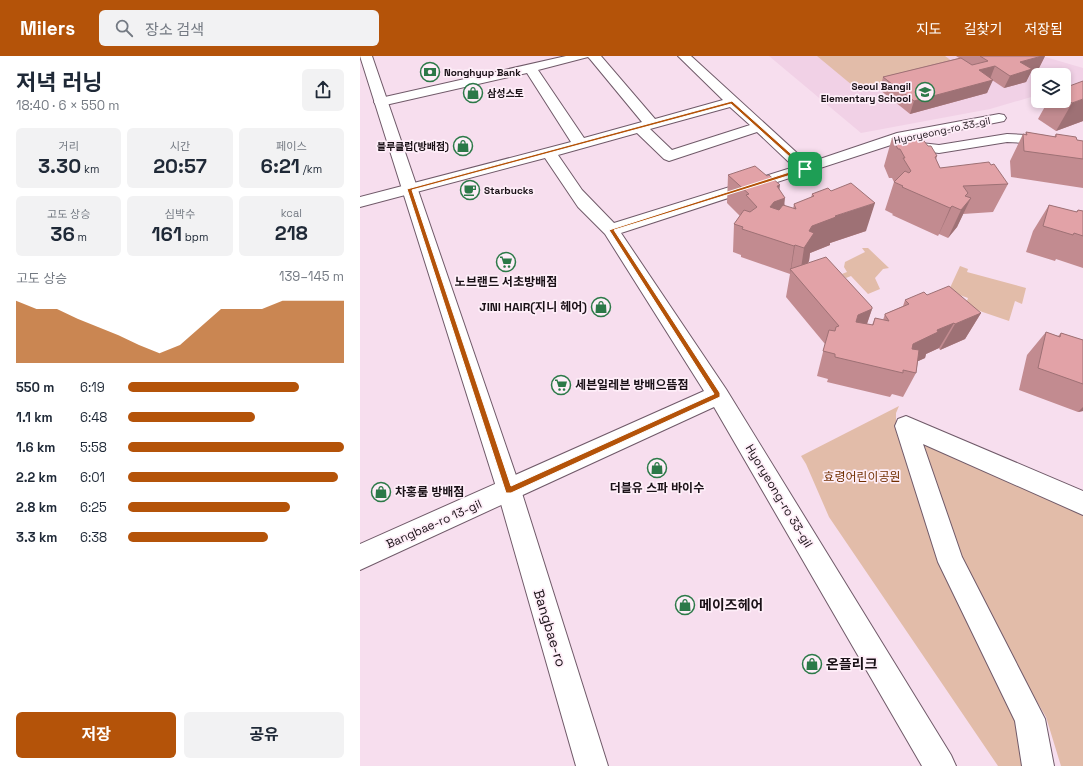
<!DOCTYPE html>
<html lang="ko">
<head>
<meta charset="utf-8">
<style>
	body { margin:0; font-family:"Space Grotesk","Noto Sans KR",sans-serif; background:#f2f2f3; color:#1f2937; height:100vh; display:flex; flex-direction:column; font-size:15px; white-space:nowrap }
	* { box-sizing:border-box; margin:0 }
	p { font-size:13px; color:#747a83 }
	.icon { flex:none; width:22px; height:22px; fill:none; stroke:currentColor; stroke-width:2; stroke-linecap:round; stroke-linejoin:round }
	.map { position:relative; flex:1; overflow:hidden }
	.panel { display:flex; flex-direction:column; background:#fff; width:360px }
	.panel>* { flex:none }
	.fabs { position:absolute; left:671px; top:12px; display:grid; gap:8px }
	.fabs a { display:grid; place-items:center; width:40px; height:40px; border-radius:6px; background:#fff; box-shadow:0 2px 6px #0003; font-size:20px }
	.pin { position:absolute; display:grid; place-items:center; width:34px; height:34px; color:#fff; margin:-17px; border-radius:8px; box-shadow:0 2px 6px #0006 }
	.round { display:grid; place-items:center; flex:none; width:42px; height:42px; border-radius:6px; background:#f2f2f3 }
	.overview { display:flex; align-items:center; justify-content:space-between; height:68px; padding:0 16px }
	h1 { font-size:22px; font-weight:700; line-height:30px }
	.figures { display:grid; grid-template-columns:repeat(3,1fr); gap:6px; height:68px; padding:4px 16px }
	.figures div { display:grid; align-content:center; border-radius:6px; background:#f2f2f3; text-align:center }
	.figures b { font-size:20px; font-weight:700 }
	.figures small { font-size:11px; font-weight:400 }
	.figures p { font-size:11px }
	.chart { height:112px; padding:8px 16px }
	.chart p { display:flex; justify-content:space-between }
	.chart svg { width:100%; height:72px; margin-top:4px; fill:#b45309; opacity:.7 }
	.button { display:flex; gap:8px; margin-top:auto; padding:8px 16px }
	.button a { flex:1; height:46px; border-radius:6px; background:#b45309; color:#fff; font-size:16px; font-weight:700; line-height:46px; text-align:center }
	.button a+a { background:#f2f2f3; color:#1f2937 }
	ul { padding:0 16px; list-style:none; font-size:13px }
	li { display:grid; grid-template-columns:64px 48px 1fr; align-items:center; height:30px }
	li i { height:10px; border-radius:5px; background:#b45309 }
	header { display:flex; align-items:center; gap:24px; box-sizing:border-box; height:56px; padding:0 20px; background:#b45309; color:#fff }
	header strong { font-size:19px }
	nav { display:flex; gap:22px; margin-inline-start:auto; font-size:14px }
	.search { width:280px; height:36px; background:#f2f2f3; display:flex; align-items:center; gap:10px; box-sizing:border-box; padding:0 14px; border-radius:6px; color:#747a83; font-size:15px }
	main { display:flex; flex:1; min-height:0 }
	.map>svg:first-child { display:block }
	.built { fill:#f1d1e6 }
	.green { fill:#e2bca9 }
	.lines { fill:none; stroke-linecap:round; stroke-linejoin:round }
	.minor-casing { stroke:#705a69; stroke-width:2 }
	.major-casing { stroke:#705a69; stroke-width:2 }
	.minor { fill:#fff; fill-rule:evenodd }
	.major { fill:#fff; fill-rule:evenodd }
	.wall { fill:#c28b90 }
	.shaded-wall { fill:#9e7175 }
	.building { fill:#e2a2a7; stroke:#9e7175 }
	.route { fill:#b45309; stroke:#fff; fill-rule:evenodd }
	.labels { text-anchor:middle; stroke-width:3.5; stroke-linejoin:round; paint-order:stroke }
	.far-poi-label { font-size:10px; font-weight:bold; fill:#1a1117; stroke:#feeef8; text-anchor:start }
	.far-street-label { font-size:10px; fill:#1a1117; stroke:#feeef8 }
	.poi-label { font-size:12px; font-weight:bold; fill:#1a1117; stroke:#feeef8 }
	.park-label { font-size:12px; fill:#712f00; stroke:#feeef8 }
	.street-label { font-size:12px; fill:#1a1117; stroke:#feeef8 }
	.near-poi-label { font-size:14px; font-weight:bold; fill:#1a1117; stroke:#feeef8; text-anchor:start }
	.near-street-label { font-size:14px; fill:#1a1117; stroke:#feeef8 }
</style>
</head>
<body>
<header>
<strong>Milers</strong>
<div class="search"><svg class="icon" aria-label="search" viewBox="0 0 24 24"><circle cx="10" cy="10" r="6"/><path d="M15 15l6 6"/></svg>장소 검색</div>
<nav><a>지도</a><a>길찾기</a><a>저장됨</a></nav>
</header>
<main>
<section class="panel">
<div class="overview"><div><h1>저녁 러닝</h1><p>18:40 · 6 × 550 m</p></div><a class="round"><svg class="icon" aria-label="share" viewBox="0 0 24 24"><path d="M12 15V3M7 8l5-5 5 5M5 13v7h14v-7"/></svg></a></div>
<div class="figures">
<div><p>거리</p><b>3.30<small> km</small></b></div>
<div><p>시간</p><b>20:57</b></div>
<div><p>페이스</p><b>6:21<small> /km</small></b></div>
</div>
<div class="figures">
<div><p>고도 상승</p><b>36<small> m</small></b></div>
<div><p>심박수</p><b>161<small> bpm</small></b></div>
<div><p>kcal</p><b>218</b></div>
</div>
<div class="chart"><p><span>고도 상승</span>139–145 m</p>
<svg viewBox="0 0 160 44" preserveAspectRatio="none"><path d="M0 44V6L10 11L20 11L30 17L40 22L50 27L60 33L70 38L80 33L90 22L100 11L110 11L120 11L130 6L140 6L150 6L160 6V44z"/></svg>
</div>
<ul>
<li><b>550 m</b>6:19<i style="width:79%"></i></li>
<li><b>1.1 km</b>6:48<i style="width:59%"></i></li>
<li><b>1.6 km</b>5:58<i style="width:100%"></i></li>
<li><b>2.2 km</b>6:01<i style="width:97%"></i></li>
<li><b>2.8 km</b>6:25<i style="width:75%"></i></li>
<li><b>3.3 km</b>6:38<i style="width:65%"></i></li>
</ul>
<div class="button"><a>저장</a><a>공유</a></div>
</section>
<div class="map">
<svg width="723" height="710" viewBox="0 0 723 710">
	<rect width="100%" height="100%" fill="#f7deee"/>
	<polygon class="built" points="409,0 682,0 723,12 723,29 704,33 704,19 678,19 678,39 630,53 501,77"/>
	<g class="green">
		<polygon points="457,0 585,0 596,8 498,34"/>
		<polygon points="502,192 508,192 529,212 523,213 515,222 520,233 508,238 491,220 486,222 482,218 487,216 484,211 485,206 505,196"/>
		<polygon points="600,210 608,213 607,216 666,232 662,248 655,245 649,265 605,250 608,242 591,236 589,234"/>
		<polygon points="539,350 536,357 536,375 576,499 677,710 638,710 469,461 446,408 441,400"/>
		<polygon points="557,382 723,454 723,710 701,710 686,661 594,505"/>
	</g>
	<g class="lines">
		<defs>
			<g id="minor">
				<path d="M 206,0 L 241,0 L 295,63 L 363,44 L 318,0 L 331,0 L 448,107 L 537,77 L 639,58 L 644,59 L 646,62 L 644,65 L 543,85 L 579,89 L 647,78 L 685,80 L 723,93 L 723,103 L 683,88 L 647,86 L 579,97 L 538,92 L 536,89 L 537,87 L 261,177 L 366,333 L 591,699 L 596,710 L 562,710 L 354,351 L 0,514 L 0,488 L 344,335 L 245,178 L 218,151 L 185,102 L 0,151 L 0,141 L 211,86 L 167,17 L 21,50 L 16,49 L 14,46 L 16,43 ZM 228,1 L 230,3 L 282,66 L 224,82 L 178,14 ZM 370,51 L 390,69 L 312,94 L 290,73 ZM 397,76 L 434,111 L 254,167 L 222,134 L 198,99 L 277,77 L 304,103 L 309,105 Z"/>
				<polygon points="546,360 723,435 723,459 563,388 602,501 685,663 694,710 662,710 655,665 578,506 535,370 538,363"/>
			</g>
			<polygon id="major" points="0,0 12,0 161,434 248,710 216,710 137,434"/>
		</defs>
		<use href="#minor" class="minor-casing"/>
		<use href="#major" class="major-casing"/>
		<use href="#minor" class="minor"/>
		<use href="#major" class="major"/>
	</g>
	<g class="wall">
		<polygon points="596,0 685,0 679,12 672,14 666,26 644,32 632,24 627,37 550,58 520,34 523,21 599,2"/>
		<polygon points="704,32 723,65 696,75 678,63 688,45 704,45"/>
		<polygon points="666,76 694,81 696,78 717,84 723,85 723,132 651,121 650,105 663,78 665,79"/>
		<polygon points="532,82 577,100 576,104 580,112 631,109 648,128 633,156 603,158 597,171 588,182 579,178 578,180 532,159 533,158 525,154 534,126 532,122 529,122 524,110"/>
		<polygon points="368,119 419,133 425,150 433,153 434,148 451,142 452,138 506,175 470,187 470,189 450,197 449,205 447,208 512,253 507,268 512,269 515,262 523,264 525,258 543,250 545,244 567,239 621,257 605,283 580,294 579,292 566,298 565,302 558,305 556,317 543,341 532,338 530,341 467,326 468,323 457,320 465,288 426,241 430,218 381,201 381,199 373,196 374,168 380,160 367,147"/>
		<polygon points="689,149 716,156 718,154 723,155 723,212 696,203 695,205 666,196 673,175"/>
		<polygon points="686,276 698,280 701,277 723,284 723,355 718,356 659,334 667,299"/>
	</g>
	<g class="shaded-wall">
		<polygon points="682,0 685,0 679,12 672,14 666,26 644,32 650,20 660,6"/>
		<polygon points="635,10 630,23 619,14"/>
		<polygon points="633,24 627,37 550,58 554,45"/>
		<polygon points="723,43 723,65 696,75 712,47"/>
		<polygon points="420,129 418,144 425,142 422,170 410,151 417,130"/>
		<polygon points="611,142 597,171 588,182 601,154"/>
		<polygon points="515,147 506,175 470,187 470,189 450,197 449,205 440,219 444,192 449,175 452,170 475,160"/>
		<polygon points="592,150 579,178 578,180 590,152"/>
		<polygon points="435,189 431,214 430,213 430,218 434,190"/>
		<polygon points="512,253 503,279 489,285 498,259"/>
		<polygon points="621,257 605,283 580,294 595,268"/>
		<polygon points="594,267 579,292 566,298 565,302 541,313 553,288 577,274"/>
		<polygon points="723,351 723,355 718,356"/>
	</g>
	<g class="building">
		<polygon points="620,0 682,0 660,6 672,13 650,20 635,10 619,14 633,24 554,45 523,21 601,2 612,9 628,5"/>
		<polygon points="723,25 723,43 712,47 704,42 704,32"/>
		<polygon points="666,76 696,81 696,78 716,81 717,84 723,85 723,103 664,95 663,78 667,79"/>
		<polygon points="560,80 568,90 571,90 577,100 575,101 580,112 629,106 631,109 634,108 648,128 603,130 608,137 605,140 611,142 601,154 592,150 590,152 542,131 543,130 534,126 545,115 549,117 551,115 543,102 545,102 540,93 538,93 532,82"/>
		<polygon points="395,110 407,120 409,119 420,129 417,130 425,142 414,146 410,151 419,154 423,149 436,153 434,148 454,140 452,138 468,132 471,135 491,127 515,147 475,160 476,161 452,170 449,175 454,177 444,192 435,189 434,190 382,173 383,171 374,168 384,154 390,156 397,151 386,139 389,138 368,119"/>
		<polygon points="689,149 717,156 718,154 723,155 723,180 714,177 713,179 683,170"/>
		<polygon points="466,201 512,251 512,253 498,259 496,266 513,269 515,262 529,265 525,259 525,258 549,248 545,244 564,236 567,239 589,230 621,257 595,268 594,267 577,274 578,276 553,288 552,293 559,294 556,317 543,314 543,317 475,301 475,298 463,295 469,274 475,275 476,271 479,270 430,213"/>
		<polygon points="686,276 700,281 701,277 723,284 723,328 678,312"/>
	</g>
	<path class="route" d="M 372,45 L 447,112 L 447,114 L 254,174 L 360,337 L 360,341 L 151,437 L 146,437 L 47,133 ZM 371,48 L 442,112 L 249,174 L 354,338 L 151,430 L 52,134 Z"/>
	<defs>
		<symbol id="bank-ring" viewBox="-11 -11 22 22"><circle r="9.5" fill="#feeef8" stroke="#2c7948" stroke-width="1.5"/><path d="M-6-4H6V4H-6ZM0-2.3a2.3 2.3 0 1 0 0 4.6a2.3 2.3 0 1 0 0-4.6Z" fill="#2c7948"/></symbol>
		<symbol id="school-ring" viewBox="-11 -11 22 22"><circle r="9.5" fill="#feeef8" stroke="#2c7948" stroke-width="1.5"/><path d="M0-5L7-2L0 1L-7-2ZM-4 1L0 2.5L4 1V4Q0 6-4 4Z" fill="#2c7948"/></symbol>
		<symbol id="shop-ring" viewBox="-11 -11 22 22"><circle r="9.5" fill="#feeef8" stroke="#2c7948" stroke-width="1.5"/><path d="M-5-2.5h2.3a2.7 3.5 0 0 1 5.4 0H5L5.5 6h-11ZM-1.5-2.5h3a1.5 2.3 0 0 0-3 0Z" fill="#2c7948"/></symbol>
		<symbol id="cafe-ring" viewBox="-11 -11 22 22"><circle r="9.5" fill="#feeef8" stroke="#2c7948" stroke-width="1.5"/><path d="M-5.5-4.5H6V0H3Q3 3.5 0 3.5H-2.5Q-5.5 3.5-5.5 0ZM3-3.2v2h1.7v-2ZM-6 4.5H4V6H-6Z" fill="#2c7948"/></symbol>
		<symbol id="supermarket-ring" viewBox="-11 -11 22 22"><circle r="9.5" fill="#feeef8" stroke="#2c7948" stroke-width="1.5"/><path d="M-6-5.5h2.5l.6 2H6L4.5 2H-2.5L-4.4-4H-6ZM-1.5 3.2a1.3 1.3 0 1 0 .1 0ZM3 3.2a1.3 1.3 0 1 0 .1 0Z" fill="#2c7948"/></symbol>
	</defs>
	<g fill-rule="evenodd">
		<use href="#bank-ring" x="59" y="5" width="22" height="22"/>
		<use href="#school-ring" x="554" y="25" width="22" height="22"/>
		<use href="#shop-ring" x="102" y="26" width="22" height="22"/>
		<use href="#shop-ring" x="92" y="79" width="22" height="22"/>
		<use href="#cafe-ring" x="99" y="123" width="22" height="22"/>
		<use href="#supermarket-ring" x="135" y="195" width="22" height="22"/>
		<use href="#shop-ring" x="230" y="240" width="22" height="22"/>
		<use href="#supermarket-ring" x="190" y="318" width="22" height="22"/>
		<use href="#shop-ring" x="286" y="401" width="22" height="22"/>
		<use href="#shop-ring" x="10" y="425" width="22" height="22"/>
		<use href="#shop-ring" x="314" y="538" width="22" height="22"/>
		<use href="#shop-ring" x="441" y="597" width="22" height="22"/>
	</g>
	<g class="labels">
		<g class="far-poi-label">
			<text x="84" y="20">Nonghyup Bank</text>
			<text x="551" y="34" text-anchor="end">Seoul Bangil<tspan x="551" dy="12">Elementary School</tspan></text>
			<text x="127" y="41">삼성스토</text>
			<text x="89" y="94" text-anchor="end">블루클럽(방배점)</text>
			<text x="124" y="138">Starbucks</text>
		</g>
		<g class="far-street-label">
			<text transform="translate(582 74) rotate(-12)" y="4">Hyoryeong-ro 33-gil</text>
		</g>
		<g class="poi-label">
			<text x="146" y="230">노브랜드 서초방배점</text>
			<text x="227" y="255" text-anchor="end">JINI HAIR(지니 헤어)</text>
			<text x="215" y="333" text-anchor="start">세븐일레븐 방배으뜸점</text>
			<text x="297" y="436">더블유 스파 바이수</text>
			<text x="35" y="440" text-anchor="start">차홍룸 방배점</text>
		</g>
		<g class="park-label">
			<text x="502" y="425">효령어린이공원</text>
		</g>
		<g class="street-label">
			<text transform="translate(419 440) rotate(59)" y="4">Hyoryeong-ro 33-gil</text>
			<text transform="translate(74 468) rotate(-24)" y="4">Bangbae-ro 13-gil</text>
		</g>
		<g class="near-poi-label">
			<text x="339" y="554">메이즈헤어</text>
			<text x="466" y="613">온플리크</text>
		</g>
		<g class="near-street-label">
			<text transform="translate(190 572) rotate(73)" y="5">Bangbae-ro</text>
		</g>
	</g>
</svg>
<div class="fabs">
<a><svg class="icon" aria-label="layers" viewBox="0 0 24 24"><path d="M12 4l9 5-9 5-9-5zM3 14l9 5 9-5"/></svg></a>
</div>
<div class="pin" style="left:445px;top:113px;background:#1e9e55"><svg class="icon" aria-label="arrive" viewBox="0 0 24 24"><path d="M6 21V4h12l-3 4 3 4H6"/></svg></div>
</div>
</main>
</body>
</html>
